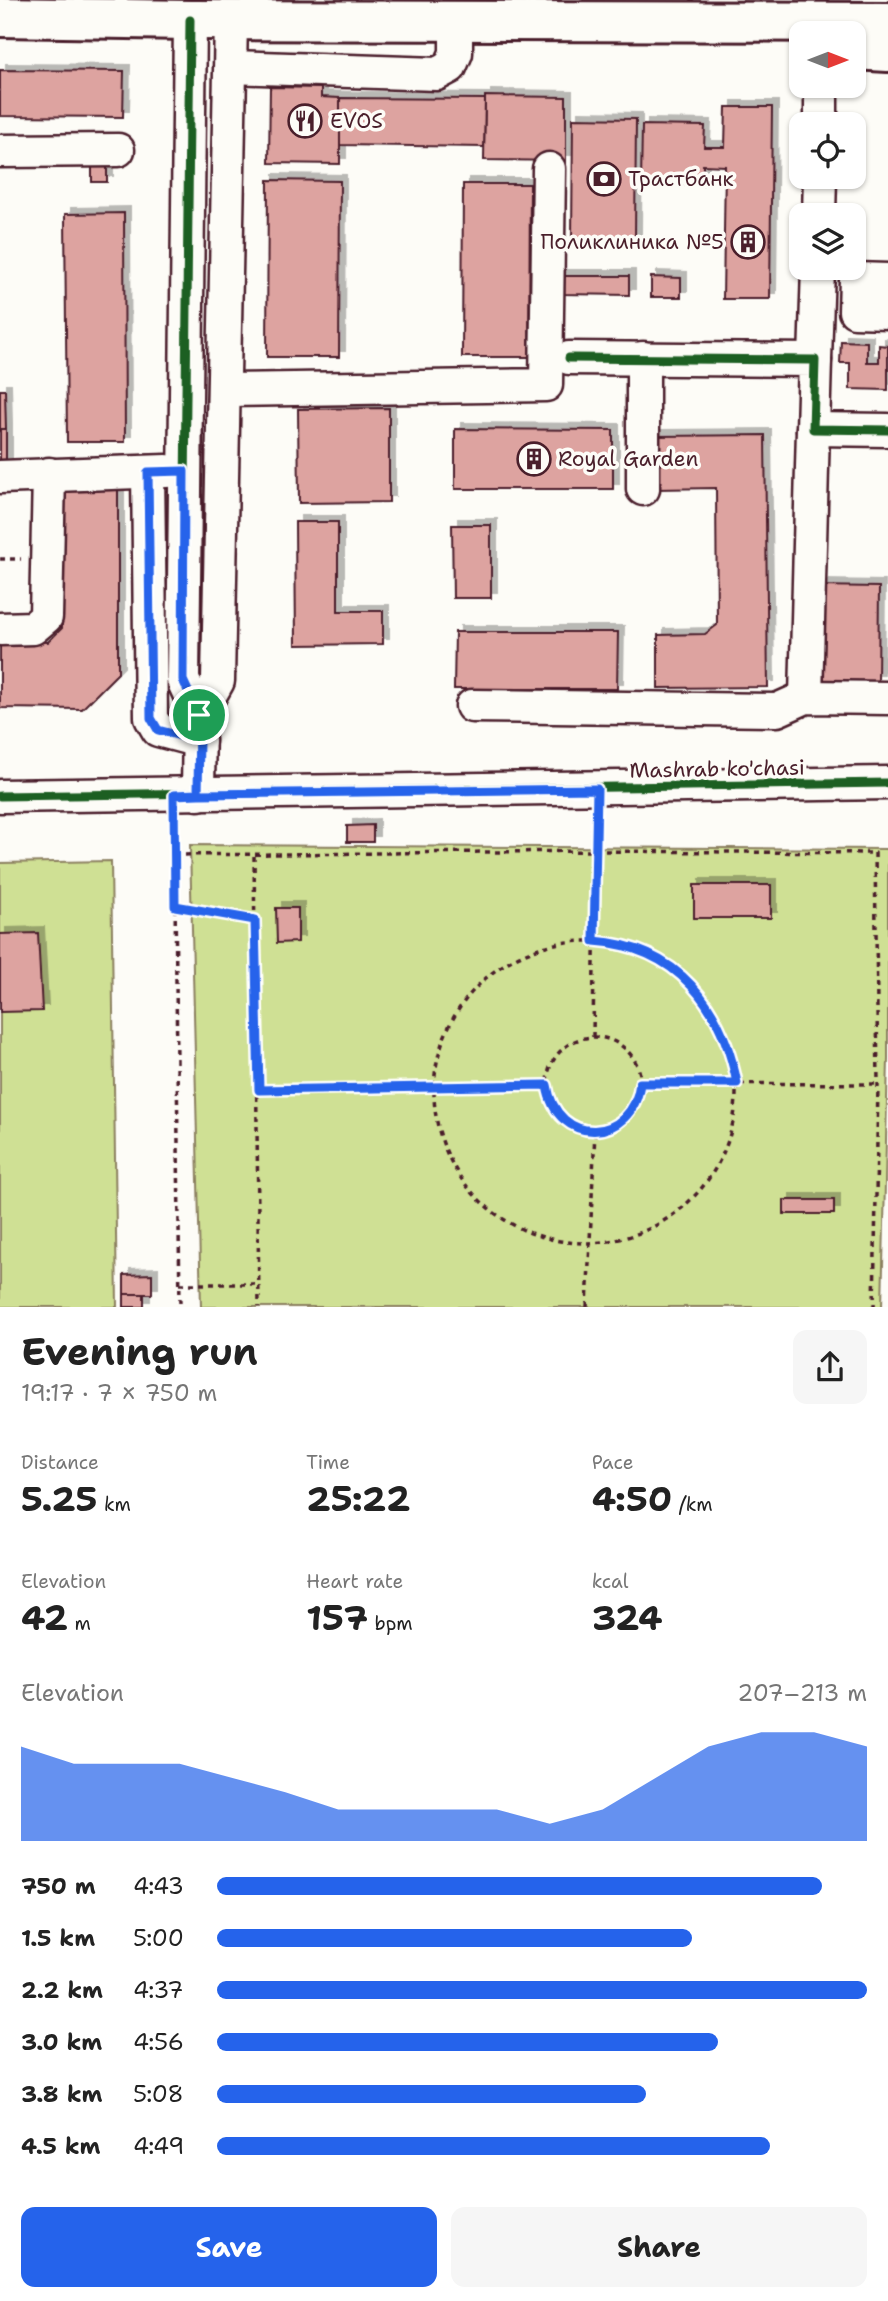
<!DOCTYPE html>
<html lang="en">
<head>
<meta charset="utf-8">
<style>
	body { margin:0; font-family:"Shantell Sans",sans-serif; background:#f6f6f6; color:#222; height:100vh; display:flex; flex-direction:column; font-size:26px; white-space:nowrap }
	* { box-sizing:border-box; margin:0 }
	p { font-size:23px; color:#767676 }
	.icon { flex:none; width:38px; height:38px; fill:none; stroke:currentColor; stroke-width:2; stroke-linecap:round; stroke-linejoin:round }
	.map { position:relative; height:1307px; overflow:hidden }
	.sheet { display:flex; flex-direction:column; background:#fff; flex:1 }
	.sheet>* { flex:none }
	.needle { width:46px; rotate:90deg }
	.fabs { position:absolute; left:789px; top:21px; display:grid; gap:14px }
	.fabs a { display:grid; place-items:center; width:77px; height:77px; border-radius:14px; background:#fff; box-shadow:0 2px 5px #0004; font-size:35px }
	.pin { position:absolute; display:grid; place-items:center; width:60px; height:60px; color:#fff; margin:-30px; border:4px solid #fff; border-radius:50%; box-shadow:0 2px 7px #0007 }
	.round { display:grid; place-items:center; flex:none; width:74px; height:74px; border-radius:14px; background:#f6f6f6 }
	.summary { display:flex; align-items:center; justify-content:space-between; height:119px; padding:0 21px }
	h1 { font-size:38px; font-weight:700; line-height:52px }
	.metrics { display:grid; grid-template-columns:repeat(3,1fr); gap:10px; height:119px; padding:7px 21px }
	.metrics div { display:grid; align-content:center }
	.metrics b { font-size:35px; font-weight:700 }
	.metrics small { font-size:19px; font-weight:400 }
	.metrics p { font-size:19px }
	.chart { height:196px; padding:14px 21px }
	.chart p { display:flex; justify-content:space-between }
	.chart svg { width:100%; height:126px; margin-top:7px; fill:#2563eb; opacity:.7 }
	.action { display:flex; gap:14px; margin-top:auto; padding:14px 21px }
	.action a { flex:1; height:80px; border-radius:14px; background:#2563eb; color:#fff; font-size:28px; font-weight:700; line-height:80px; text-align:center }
	.action a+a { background:#f6f6f6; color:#222 }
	ul { padding:0 21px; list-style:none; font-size:23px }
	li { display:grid; grid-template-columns:112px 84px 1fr; align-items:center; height:52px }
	li i { height:18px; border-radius:9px; background:#2563eb }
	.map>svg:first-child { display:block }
	.green { fill:#cfe094; stroke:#8c8060; stroke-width:2 }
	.building { fill:#dda3a0; stroke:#4a1f2b; stroke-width:2; filter:url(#shadow) }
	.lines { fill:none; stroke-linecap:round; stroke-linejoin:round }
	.minor-casing { stroke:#4a1f2b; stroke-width:37 }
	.major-casing { stroke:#4a1f2b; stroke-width:44 }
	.path { stroke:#4a1f2b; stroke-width:3.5; stroke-dasharray:5 5; stroke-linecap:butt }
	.minor { stroke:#fdfcf7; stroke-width:32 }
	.major { stroke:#fdfcf7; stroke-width:38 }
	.cycleway-casing { stroke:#fdfcf7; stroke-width:13 }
	.cycleway { stroke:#1b5e20; stroke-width:9 }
	.route-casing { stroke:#fff; stroke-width:14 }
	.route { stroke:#2563eb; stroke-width:9 }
	.labels { text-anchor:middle; stroke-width:7; stroke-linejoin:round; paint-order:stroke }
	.poi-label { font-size:21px; fill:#4a1f2b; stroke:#fdfcf7; text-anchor:start }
	.street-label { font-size:21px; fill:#4a1f2b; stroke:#fdfcf7 }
</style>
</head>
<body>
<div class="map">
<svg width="888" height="1307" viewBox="0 0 888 1307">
	<defs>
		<filter id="shadow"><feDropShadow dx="6" dy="-6" stdDeviation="0" flood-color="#0004"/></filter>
	</defs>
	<rect width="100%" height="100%" fill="#fdfcf7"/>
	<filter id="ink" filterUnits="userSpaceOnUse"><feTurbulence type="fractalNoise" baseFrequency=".0143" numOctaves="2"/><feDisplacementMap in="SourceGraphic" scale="14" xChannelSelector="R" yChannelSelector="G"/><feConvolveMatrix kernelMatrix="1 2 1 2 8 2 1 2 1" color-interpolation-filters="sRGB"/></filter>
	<g filter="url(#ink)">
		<g class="green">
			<polygon points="190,845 888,849 888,1058 882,1307 201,1307"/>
			<polygon points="111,861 117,1307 0,1307 0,863"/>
		</g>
		<g class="building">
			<polygon points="0,70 124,71 123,117 0,116"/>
			<polygon points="270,87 321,88 321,97 340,98 340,164 269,163"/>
			<polygon points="485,96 566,97 566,161 484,160"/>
			<polygon points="340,98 485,99 484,147 340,145"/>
			<polygon points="726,107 772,107 770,299 723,299 725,166 703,165 703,185 641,184 642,125 705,126 704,147 725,147"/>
			<polygon points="573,118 636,119 635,240 572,240"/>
			<rect x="92" y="160" width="15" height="22"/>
			<polygon points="268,180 340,181 339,357 267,357"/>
			<polygon points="463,184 530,184 529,357 462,357"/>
			<polygon points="124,213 125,442 67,442 65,214"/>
			<polygon points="561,276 629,276 629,295 561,294"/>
			<polygon points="651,277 681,278 681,297 651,297"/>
			<polygon points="841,341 867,342 867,362 879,362 879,345 888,346 888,390 850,389 850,363 840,363"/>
			<polygon points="0,390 5,390 6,429 0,429"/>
			<polygon points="389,408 389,502 299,503 298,409"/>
			<rect x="0" y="429" width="6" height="34"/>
			<polygon points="455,429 613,430 613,489 455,489"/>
			<polygon points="765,435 768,687 658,688 658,635 705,634 717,625 716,488 656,489 655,436"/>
			<polygon points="62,487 118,487 118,673 82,709 0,708 0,641 48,642 62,628"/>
			<polygon points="295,522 338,522 338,611 383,611 383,644 296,645"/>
			<polygon points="452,525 491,525 491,598 453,598"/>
			<polygon points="817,586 879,587 878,681 816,681"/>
			<polygon points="455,632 618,632 617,689 454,689"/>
			<polygon points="373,825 373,842 347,842 347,826"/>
			<rect x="694" y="885" width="77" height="33"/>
			<polygon points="276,908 298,908 298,942 277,943"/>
			<polygon points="38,933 42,1011 0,1012 0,934"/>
			<rect x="784" y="1200" width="50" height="14"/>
			<polygon points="152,1274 152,1294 124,1294 124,1275"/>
			<rect x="124" y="1294" width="20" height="13"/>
		</g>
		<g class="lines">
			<defs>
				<g id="minor">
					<polyline points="190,20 183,680 199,715 198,794"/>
					<polyline points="231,67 437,74 450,67 456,53 456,19"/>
					<polyline points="821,124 821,95"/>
					<polyline points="0,151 118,150"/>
					<polyline points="819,215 820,177"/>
					<polyline points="888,280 856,279 855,311 888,312"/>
					<polyline points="569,358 815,360 813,429 888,430"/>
					<polyline points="643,358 643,489"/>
					<polyline points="815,360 818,268"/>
					<polyline points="225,390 546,385 549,169"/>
					<polyline points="148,472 151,718 158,730 199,741"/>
					<polyline points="0,477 166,471"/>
					<polyline points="0,629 33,628 46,617 49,474"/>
					<polyline points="806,697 813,429"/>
					<polyline points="472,706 777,710 806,697 888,698"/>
					<polyline points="199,715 218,681 231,20"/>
					<polyline points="0,796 888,783"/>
				</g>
				<g id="major">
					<polyline points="0,17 190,20 888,22"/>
					<polyline points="854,50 888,52"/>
				</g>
			</defs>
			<use href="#minor" class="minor-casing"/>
			<use href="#major" class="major-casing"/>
			<g class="path">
				<polyline points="0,559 21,559"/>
				<polyline points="174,818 180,1307"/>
				<polyline points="175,855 595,851 875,853 878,1084 874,1307"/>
				<polyline points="254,856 259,1307"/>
				<polyline points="175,906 255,920"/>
				<circle cx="585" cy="1092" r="151"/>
				<polyline points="593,1037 596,812"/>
				<circle cx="594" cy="1084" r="47"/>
				<polyline points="640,1083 878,1084"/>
				<polyline points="259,1090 547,1085"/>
				<polyline points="180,1284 259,1284"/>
				<polyline points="587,1307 595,1131"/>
			</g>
			<use href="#minor" class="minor"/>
			<use href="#major" class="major"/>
			<defs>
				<g id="cycleway">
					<polyline points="190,20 183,680 199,715 198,794"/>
					<polyline points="569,358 815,360 813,429 888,430"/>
					<polyline points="0,796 888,783"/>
				</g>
			</defs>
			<use href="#cycleway" class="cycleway-casing"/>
			<use href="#cycleway" class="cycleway"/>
		</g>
	</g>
	<g class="lines" filter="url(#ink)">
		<defs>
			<path id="route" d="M 199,715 L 183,680 L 184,471 L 148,472 L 151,718 L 158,730 L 199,741 L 198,794 L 174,795 L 175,906 L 255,920 L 259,1090 L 547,1085 C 556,1147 633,1145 640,1083 L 737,1083 C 722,1006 678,947 594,941 L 597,789 L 198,794 L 199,715"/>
		</defs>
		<use href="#route" class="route-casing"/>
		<use href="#route" class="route"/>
	</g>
	<defs>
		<symbol id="restaurant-ring" viewBox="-11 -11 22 22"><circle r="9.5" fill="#fdfcf7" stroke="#4a1f2b" stroke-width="1.5"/><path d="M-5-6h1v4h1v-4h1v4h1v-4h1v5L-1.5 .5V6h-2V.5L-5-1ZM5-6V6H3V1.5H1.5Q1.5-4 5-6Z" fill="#4a1f2b"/></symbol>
		<symbol id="bank-ring" viewBox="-11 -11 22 22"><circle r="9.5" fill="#fdfcf7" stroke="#4a1f2b" stroke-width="1.5"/><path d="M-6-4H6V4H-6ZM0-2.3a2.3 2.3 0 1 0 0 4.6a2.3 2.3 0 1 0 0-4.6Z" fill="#4a1f2b"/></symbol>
		<symbol id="building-ring" viewBox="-11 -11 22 22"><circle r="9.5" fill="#fdfcf7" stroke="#4a1f2b" stroke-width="1.5"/><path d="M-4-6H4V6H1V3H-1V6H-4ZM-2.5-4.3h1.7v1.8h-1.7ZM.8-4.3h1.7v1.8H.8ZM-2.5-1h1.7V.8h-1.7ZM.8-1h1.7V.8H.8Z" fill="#4a1f2b"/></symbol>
	</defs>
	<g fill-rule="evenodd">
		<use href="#restaurant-ring" x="286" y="102" width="38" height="38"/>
		<use href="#bank-ring" x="585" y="160" width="38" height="38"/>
		<use href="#building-ring" x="729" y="223" width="38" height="38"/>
		<use href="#building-ring" x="515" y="440" width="38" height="38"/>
	</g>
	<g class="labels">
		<g class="poi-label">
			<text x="330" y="128">EVOS</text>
			<text x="628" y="186">Трастбанк</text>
			<text x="724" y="249" text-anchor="end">Поликлиника №5</text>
			<text x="558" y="466">Royal Garden</text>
		</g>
		<g class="street-label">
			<text transform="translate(717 769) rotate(-1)" y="7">Mashrab ko'chasi</text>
		</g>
	</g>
</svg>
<div class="fabs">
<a><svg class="needle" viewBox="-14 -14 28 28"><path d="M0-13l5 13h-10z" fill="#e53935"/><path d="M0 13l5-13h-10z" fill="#767676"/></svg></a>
<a><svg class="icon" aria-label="locate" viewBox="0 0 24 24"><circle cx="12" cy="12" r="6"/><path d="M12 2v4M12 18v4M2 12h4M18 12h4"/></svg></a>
<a><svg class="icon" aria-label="layers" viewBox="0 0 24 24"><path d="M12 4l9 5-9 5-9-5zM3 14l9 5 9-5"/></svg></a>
</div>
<div class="pin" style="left:199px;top:715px;background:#1e9e55"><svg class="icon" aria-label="arrive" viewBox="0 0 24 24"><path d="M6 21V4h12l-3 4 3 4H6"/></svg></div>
</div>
<section class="sheet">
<div class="summary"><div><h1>Evening run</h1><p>19:17 · 7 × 750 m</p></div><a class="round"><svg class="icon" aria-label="share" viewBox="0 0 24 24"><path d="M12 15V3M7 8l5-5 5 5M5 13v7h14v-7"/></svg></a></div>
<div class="metrics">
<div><p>Distance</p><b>5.25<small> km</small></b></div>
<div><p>Time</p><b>25:22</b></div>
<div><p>Pace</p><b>4:50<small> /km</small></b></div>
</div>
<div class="metrics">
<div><p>Elevation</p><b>42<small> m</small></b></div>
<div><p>Heart rate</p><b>157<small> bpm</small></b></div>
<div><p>kcal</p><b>324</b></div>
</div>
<div class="chart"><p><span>Elevation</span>207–213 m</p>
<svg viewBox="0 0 160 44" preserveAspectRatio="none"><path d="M0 44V11L10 17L20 17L30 17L40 22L50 27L60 33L70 33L80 33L90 33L100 38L110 33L120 22L130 11L140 6L150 6L160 11V44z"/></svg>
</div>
<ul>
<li><b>750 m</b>4:43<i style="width:93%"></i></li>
<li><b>1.5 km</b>5:00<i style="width:73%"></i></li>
<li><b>2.2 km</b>4:37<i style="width:100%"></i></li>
<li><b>3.0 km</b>4:56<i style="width:77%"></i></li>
<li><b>3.8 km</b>5:08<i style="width:66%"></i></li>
<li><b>4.5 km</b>4:49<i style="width:85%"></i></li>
</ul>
<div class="action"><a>Save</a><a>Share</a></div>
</section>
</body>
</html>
